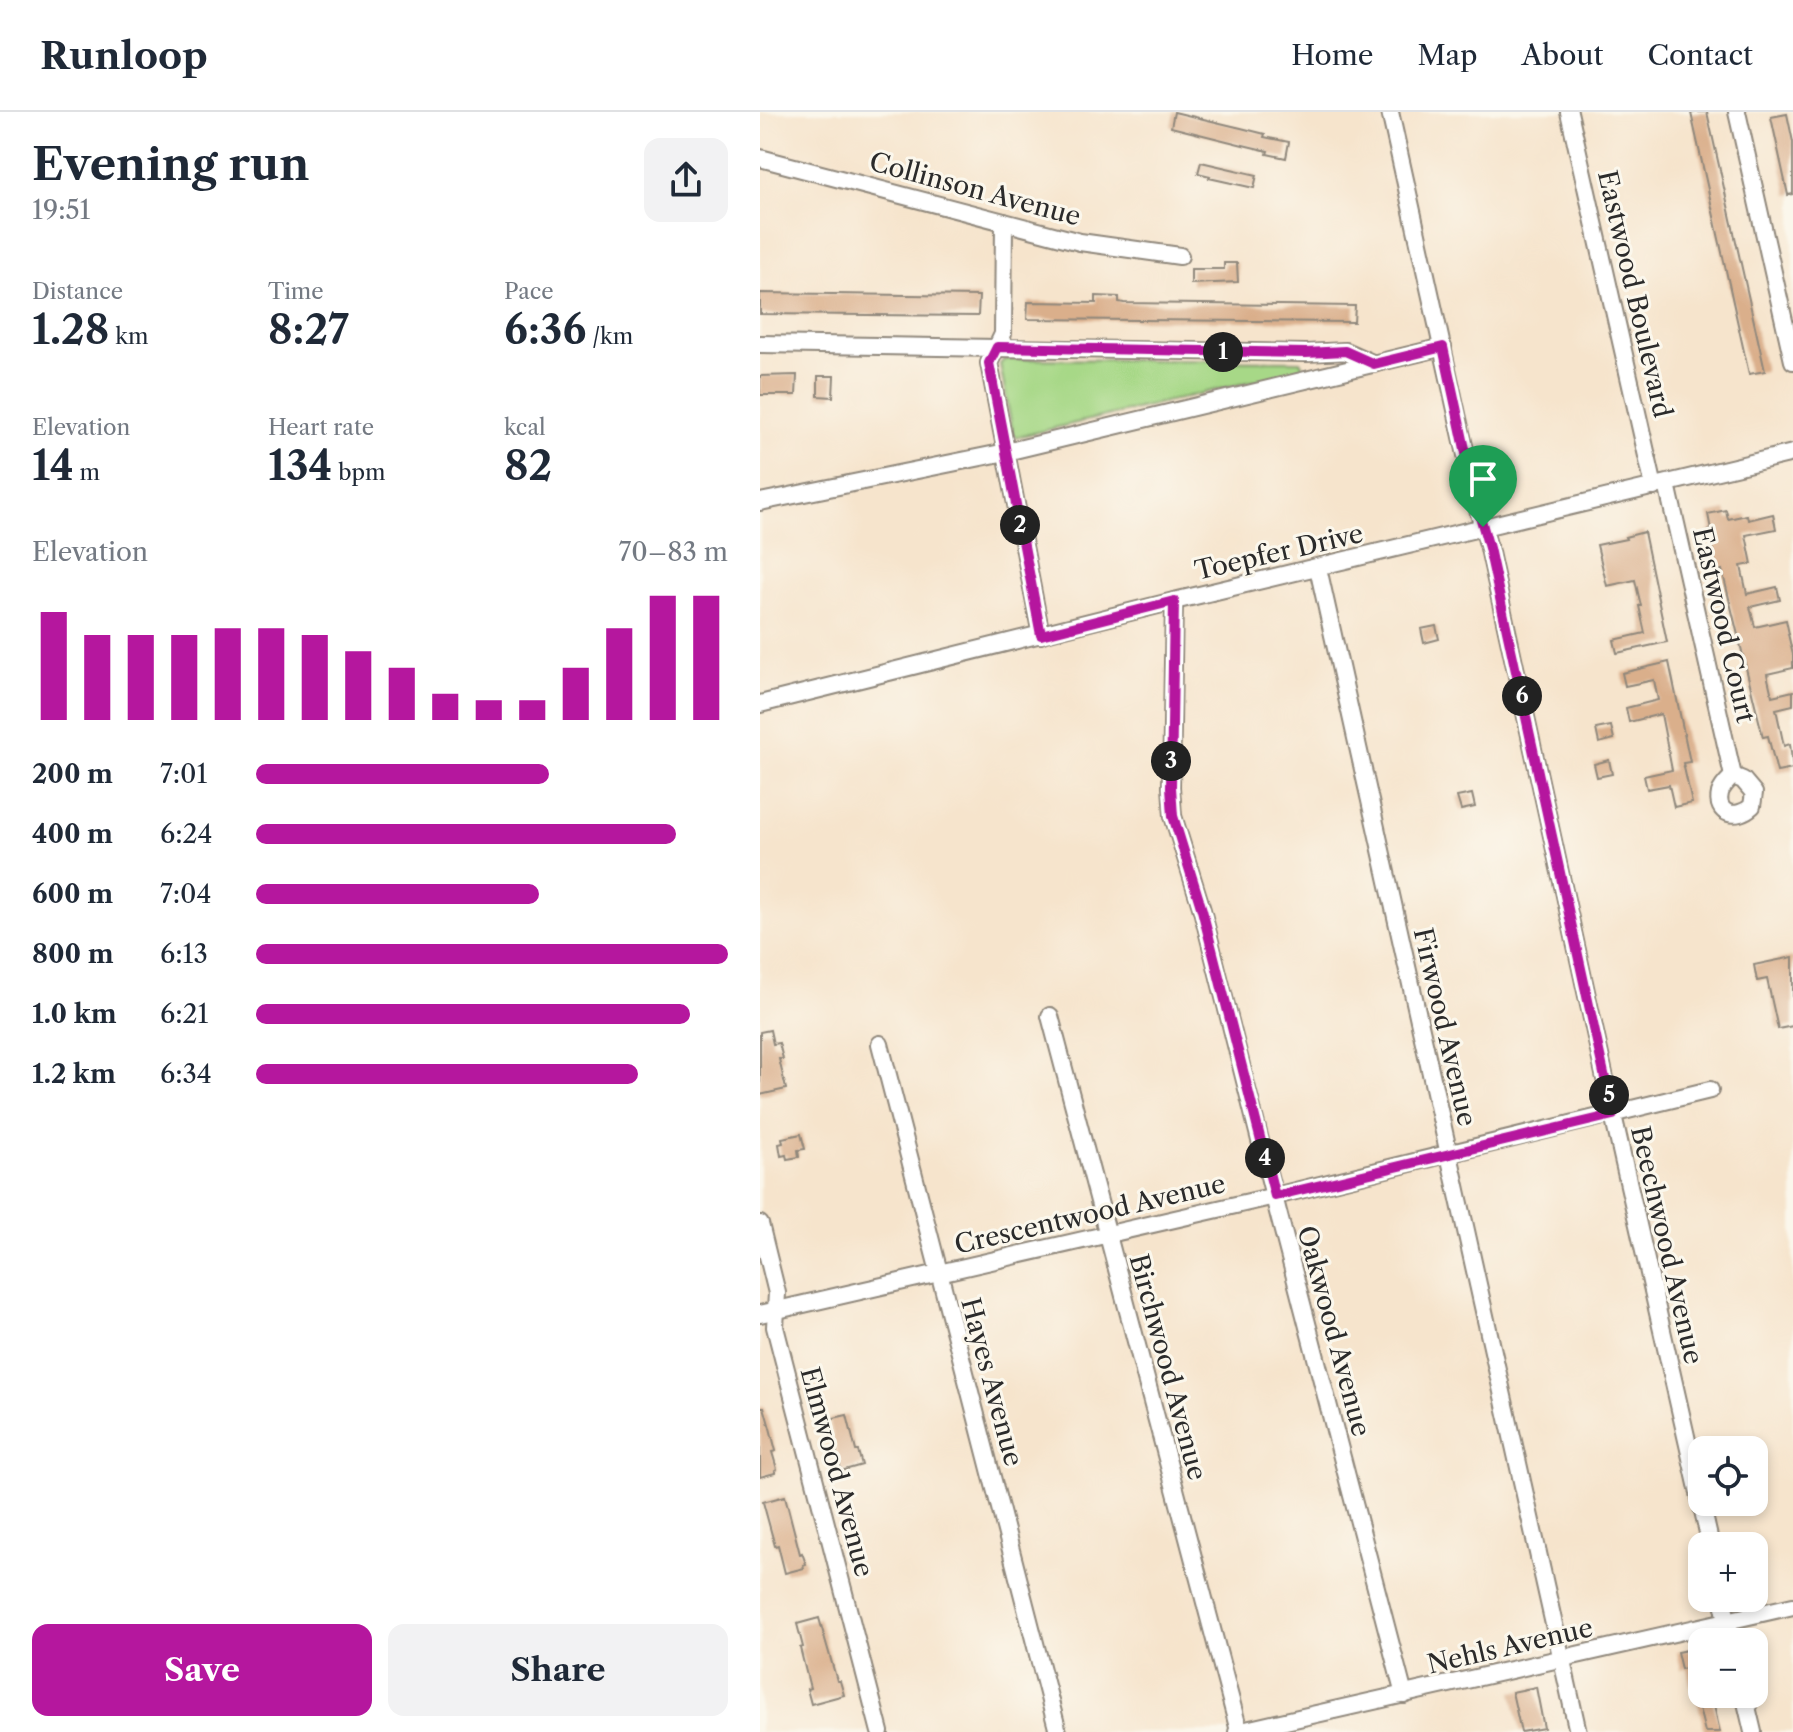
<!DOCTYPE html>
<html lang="en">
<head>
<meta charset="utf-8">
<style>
	body { margin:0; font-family:"Libre Caslon Text",serif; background:#f2f2f3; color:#1f2937; height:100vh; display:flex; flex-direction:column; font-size:30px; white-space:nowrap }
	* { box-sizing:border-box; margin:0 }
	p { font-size:26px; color:#747a83 }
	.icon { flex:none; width:44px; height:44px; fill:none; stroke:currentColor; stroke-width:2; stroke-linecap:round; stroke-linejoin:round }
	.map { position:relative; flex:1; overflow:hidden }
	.details { display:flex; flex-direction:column; background:#fff; width:760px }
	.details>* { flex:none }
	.tools { position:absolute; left:928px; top:1324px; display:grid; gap:16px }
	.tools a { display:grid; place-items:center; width:80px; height:80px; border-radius:16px; background:#fff; box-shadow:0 4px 12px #0003; font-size:40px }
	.pin { position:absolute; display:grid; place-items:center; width:68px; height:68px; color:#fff; margin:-82px -34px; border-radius:50% 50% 50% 0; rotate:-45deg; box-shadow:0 0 8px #0007 }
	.pin .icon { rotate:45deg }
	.km { position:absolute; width:40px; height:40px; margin:-20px; border-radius:50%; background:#222; color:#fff; font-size:22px; line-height:40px; text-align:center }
	.round { display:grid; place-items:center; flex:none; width:84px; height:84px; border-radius:16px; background:#f2f2f3 }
	.summary { display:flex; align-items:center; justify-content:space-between; height:136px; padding:0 32px }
	h1 { font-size:44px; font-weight:700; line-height:60px }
	.metrics { display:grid; grid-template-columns:repeat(3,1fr); gap:12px; height:136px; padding:8px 32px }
	.metrics div { display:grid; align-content:center }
	.metrics b { font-size:40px; font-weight:700 }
	.metrics small { font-size:22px; font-weight:400 }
	.metrics p { font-size:22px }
	.chart { height:224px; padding:16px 32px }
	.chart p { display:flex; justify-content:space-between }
	.chart svg { width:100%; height:144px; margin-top:8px; stroke:#b5179e; stroke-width:6 }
	.action { display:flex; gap:16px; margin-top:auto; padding:16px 32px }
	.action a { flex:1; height:92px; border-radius:16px; background:#b5179e; color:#fff; font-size:32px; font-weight:700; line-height:92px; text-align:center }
	.action a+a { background:#f2f2f3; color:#1f2937 }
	ul { padding:0 32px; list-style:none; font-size:26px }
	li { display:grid; grid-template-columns:128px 96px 1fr; align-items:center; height:60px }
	li i { height:20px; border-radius:10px; background:#b5179e }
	header { display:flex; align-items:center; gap:48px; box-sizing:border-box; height:112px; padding:0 40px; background:#fff; border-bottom:2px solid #e0e1e3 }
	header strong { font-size:38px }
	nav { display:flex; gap:44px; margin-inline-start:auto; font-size:28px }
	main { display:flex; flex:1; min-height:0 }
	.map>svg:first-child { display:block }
	.green { fill:#a7d887; stroke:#698259; stroke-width:2 }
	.building { fill:#daaf8b }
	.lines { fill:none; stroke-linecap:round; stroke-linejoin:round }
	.minor-casing { stroke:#90887c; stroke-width:20 }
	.minor { stroke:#fff; stroke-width:16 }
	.route-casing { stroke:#fff; stroke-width:16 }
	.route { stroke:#b5179e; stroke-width:10 }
	.labels { text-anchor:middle; stroke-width:6; stroke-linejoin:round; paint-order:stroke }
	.street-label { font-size:26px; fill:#2b2b2b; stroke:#fbf7ec }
</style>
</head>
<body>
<header>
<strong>Runloop</strong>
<nav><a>Home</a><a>Map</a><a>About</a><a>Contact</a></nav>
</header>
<main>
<section class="details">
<div class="summary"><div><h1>Evening run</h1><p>19:51</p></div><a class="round"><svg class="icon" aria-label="share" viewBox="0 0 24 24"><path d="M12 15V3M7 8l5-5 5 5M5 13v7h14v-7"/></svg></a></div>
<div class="metrics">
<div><p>Distance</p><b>1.28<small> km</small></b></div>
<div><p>Time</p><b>8:27</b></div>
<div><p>Pace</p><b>6:36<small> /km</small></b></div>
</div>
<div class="metrics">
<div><p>Elevation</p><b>14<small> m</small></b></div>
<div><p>Heart rate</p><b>134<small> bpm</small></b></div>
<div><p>kcal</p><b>82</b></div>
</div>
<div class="chart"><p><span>Elevation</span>70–83 m</p>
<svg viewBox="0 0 160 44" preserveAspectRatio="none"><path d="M5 44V11M15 44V18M25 44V18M35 44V18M45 44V16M55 44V16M65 44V18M75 44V23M85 44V28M95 44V36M105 44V38M115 44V38M125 44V28M135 44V16M145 44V6M155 44V6"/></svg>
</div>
<ul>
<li><b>200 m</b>7:01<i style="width:62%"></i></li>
<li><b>400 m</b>6:24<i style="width:89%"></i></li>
<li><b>600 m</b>7:04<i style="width:60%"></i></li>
<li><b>800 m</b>6:13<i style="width:100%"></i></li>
<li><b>1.0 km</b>6:21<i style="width:92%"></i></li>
<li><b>1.2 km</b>6:34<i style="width:81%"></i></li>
</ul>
<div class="action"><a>Save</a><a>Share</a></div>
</section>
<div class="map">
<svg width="1033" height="1620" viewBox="0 0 1033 1620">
	<rect width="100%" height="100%" fill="#fbf7ec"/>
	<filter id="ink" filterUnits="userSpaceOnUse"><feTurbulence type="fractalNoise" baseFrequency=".0125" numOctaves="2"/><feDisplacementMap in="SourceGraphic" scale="16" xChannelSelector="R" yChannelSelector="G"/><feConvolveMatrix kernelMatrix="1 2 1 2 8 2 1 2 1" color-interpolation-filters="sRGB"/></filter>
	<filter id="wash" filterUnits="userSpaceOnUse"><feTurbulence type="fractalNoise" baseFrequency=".006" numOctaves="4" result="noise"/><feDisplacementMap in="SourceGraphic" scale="32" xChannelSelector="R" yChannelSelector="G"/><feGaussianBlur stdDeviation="1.8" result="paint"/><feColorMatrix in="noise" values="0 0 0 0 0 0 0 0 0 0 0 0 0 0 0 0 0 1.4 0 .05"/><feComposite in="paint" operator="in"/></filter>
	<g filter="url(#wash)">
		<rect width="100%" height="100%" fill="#f6e4cc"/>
		<polygon class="green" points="245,247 540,249 543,255 541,258 257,325 253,322 240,252"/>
		<g id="blocks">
			<g class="building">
				<polygon points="414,0 481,16 505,22 504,25 529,30 526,46 507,42 508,39 483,33 411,15"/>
				<polygon points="937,0 947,0 1005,259 989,262 931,1"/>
				<polygon points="1027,2 1033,30 1033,82 1028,83 1011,5"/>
				<polygon points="441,50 497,63 494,76 449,66 450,64 438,61"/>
				<polygon points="464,151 477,151 478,170 431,172 431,157 464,157"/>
				<polygon points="0,181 219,184 218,204 0,202"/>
				<polygon points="336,184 359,185 359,190 364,191 595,194 594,210 267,207 268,190 336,191"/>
				<polygon points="37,263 36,283 0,283 0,264"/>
				<polygon points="58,264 74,264 73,285 58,284"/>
				<polygon points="966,398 968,407 987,403 988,408 1013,402 1016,417 986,423 992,452 981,454 987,482 1017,475 1020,488 990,495 995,515 1026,508 1029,522 1028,522 1033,543 1033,556 1007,562 1012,584 1033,579 1033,593 1016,597 1024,634 1030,632 1033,657 1017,660 1008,624 1003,625 962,458 957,459 949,419 951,418 948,402"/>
				<polygon points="884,420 907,530 857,541 854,528 885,521 879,494 881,494 875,468 847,474 837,433 866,427 865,425"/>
				<polygon points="676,514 679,527 664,531 661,517"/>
				<polygon points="909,550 930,650 923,651 932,691 914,695 909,673 887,677 884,664 912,658 901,602 869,610 866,596 898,588 894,568 865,574 862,561"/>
				<polygon points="851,614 854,627 839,631 836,617"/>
				<polygon points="849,648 852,662 837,665 834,652"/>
				<polygon points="712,682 715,695 701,698 697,685"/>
				<polygon points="1033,845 1033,914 1018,917 1007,867 997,869 994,853"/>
				<polygon points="10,918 13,932 19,931 23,947 19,947 26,977 0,983 0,920"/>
				<polygon points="41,1022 45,1037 38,1038 39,1045 27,1047 26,1043 21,1044 19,1032 23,1031 22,1026"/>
				<polygon points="0,1295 4,1295 10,1316 16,1339 12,1340 17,1357 15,1358 15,1361 0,1365"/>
				<polygon points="87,1303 96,1339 98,1339 102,1353 81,1359 69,1307"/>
				<polygon points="25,1384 40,1442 42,1441 46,1452 43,1453 44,1456 25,1461 18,1433 15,1434 3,1390"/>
				<polygon points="59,1506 77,1569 80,1569 84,1583 51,1592 47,1577 50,1576 40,1536 43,1535 37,1512"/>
				<polygon points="942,1535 942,1579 932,1581 927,1556 921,1557 917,1540"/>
				<polygon points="776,1575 784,1616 761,1620 752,1580"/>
				<polygon points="952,1584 960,1620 945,1620 937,1588"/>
			</g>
		</g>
	</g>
	<g filter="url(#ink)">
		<use href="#blocks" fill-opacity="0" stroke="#90887c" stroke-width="2"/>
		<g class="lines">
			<defs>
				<g id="minor">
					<polyline points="630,0 718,397 729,436 853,1003 951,1434"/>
					<polyline points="809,0 894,375"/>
					<polyline points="977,0 1033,249"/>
					<polyline points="0,46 320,130 420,144"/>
					<polyline points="244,110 243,222 229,251 281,523"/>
					<polyline points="0,232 546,241 585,239 614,252"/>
					<polyline points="907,372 973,664"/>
					<polyline points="0,390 246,340 683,235"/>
					<polyline points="558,456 818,1620"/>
					<polyline points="414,489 411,675 413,704 442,798 518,1100 644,1583"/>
					<polyline points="0,592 414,489 1033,341"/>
					<path d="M 973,664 L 983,668 L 994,681 L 992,694 C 977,708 955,703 960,681 C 962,674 968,669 973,664 Z"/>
					<polyline points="290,904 479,1619"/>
					<polyline points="120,932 298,1620"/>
					<polyline points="0,1112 17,1181 15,1215 120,1620"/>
					<polyline points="0,1202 515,1084 950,978"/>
					<polyline points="962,1486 972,1530"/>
					<polyline points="984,1582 993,1620"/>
					<polyline points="477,1620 1033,1494"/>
				</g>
			</defs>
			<use href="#minor" class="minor-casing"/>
			<use href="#minor" class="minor"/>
		</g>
	</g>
	<g class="lines" filter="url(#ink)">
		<defs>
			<polygon id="route" points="237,235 546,241 585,239 614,252 683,235 718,397 729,436 853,1003 515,1084 442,798 413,704 411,675 414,489 281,523 229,251"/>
		</defs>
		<use href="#route" class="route-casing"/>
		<use href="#route" class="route"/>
	</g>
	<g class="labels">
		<g class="street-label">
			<text transform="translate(215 77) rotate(15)" y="9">Collinson Avenue</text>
			<text transform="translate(875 182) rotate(77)" y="9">Eastwood Boulevard</text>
			<text transform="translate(519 440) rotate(-13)" y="9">Toepfer Drive</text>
			<text transform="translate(964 513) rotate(77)" y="9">Eastwood Court</text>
			<text transform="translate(685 915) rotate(77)" y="9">Firwood Avenue</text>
			<text transform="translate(330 1102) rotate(-13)" y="9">Crescentwood Avenue</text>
			<text transform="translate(907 1133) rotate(77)" y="9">Beechwood Avenue</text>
			<text transform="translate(574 1219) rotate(75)" y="9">Oakwood Avenue</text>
			<text transform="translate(408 1255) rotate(75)" y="9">Birchwood Avenue</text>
			<text transform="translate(232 1270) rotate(75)" y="9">Hayes Avenue</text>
			<text transform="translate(77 1360) rotate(75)" y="9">Elmwood Avenue</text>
			<text transform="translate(750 1534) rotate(-13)" y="9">Nehls Avenue</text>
		</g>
	</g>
</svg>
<div class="tools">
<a><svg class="icon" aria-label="locate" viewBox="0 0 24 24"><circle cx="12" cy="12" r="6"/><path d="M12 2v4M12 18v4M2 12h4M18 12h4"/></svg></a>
<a>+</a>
<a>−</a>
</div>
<div class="pin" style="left:723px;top:415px;background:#1e9e55"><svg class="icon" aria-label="arrive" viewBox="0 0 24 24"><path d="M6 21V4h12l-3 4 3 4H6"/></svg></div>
<b class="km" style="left:463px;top:240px">1</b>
<b class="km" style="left:260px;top:413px">2</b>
<b class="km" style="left:411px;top:649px">3</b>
<b class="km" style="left:505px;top:1046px">4</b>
<b class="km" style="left:849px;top:983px">5</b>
<b class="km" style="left:762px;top:584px">6</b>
</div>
</main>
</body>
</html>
